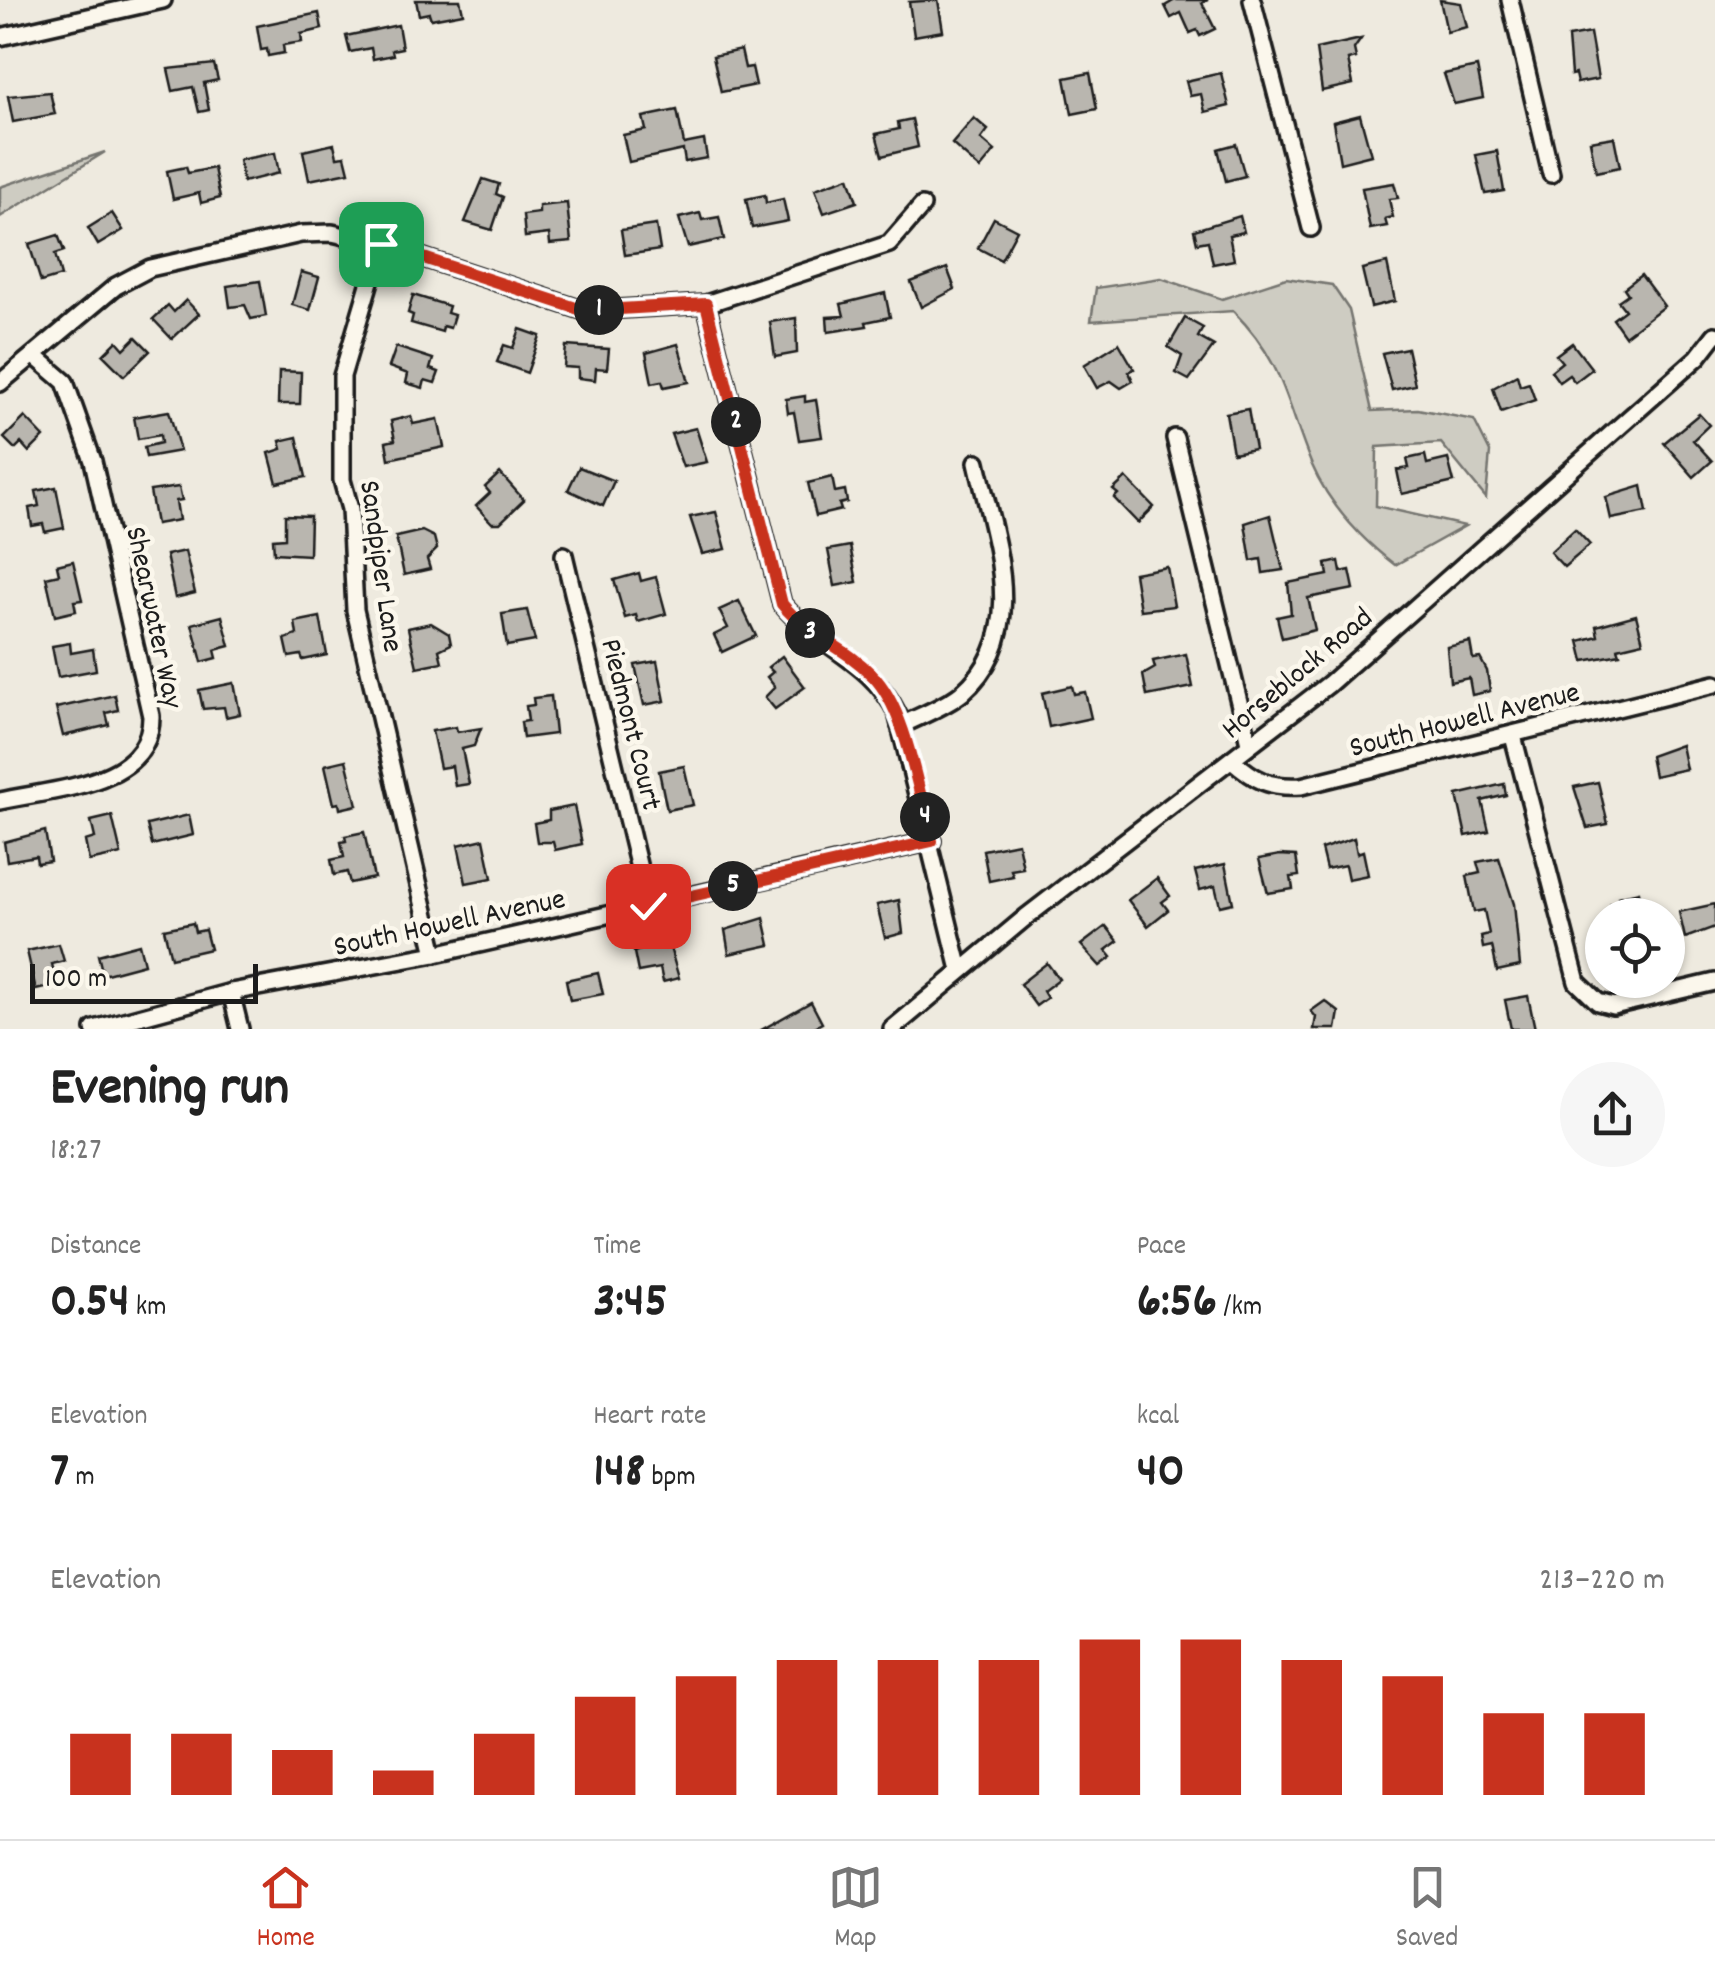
<!DOCTYPE html>
<html lang="en">
<head>
<meta charset="utf-8">
<style>
	body { margin:0; font-family:Dekko,sans-serif; background:#f6f6f6; color:#222; height:100vh; display:flex; flex-direction:column; font-size:38px; white-space:nowrap }
	* { box-sizing:border-box; margin:0 }
	p { font-size:32px; color:#767676 }
	.icon { flex:none; width:55px; height:55px; fill:none; stroke:currentColor; stroke-width:2; stroke-linecap:round; stroke-linejoin:round }
	.map { position:relative; height:1029px; overflow:hidden }
	.side { display:flex; flex-direction:column; background:#fff; flex:1 }
	.side>* { flex:none }
	.controls { position:absolute; left:1585px; top:898px; display:grid; gap:20px }
	.controls a { display:grid; place-items:center; width:100px; height:100px; border-radius:50%; background:#fff; box-shadow:0 2px 8px #0004; font-size:50px }
	.scale { position:absolute; left:30px; bottom:25px; width:228px; box-sizing:border-box; padding-left:10px; border:5px solid #1c1c1c; border-top:0; font-size:28px; line-height:35px; white-space:nowrap; color:#1c1c1c; -webkit-text-stroke:8px #fbf7ec; paint-order:stroke }
	.pin { position:absolute; display:grid; place-items:center; width:85px; height:85px; color:#fff; margin:-42px; border-radius:20px; box-shadow:0 5px 15px #0006 }
	.km { position:absolute; width:50px; height:50px; margin:-25px; border-radius:50%; background:#222; color:#fff; font-size:28px; line-height:50px; text-align:center }
	.round { display:grid; place-items:center; flex:none; width:105px; height:105px; border-radius:52px; background:#f6f6f6 }
	.head { display:flex; align-items:center; justify-content:space-between; height:170px; padding:0 50px }
	h1 { font-size:55px; font-weight:800; line-height:75px }
	.metrics { display:grid; grid-template-columns:repeat(3,1fr); gap:15px; height:170px; padding:10px 50px }
	.metrics div { display:grid; align-content:center }
	.metrics b { font-size:50px; font-weight:800 }
	.metrics small { font-size:28px; font-weight:400 }
	.metrics p { font-size:28px }
	.chart { height:280px; padding:20px 50px }
	.chart p { display:flex; justify-content:space-between }
	.chart svg { width:100%; height:180px; margin-top:10px; stroke:#c8321e; stroke-width:6 }
	.menu { display:flex; justify-content:space-around; align-items:center; height:140px; border-top:2px solid #e0e0e0; background:#fff; font-size:28px; color:#767676 }
	.menu a { display:grid; justify-items:center; gap:5px }
	.menu .active { color:#c8321e }
	.map>svg:first-child { display:block }
	.green { fill:#ceccc2; stroke:#75746f; stroke-width:2.5 }
	.building { fill:#b9b6af; stroke:#1c1c1c; stroke-width:2.5 }
	.lines { fill:none; stroke-linecap:round; stroke-linejoin:round }
	.minor-casing { stroke:#1c1c1c; stroke-width:22 }
	.minor { stroke:#fbf7ec; stroke-width:15 }
	.route-casing { stroke:#fff; stroke-width:20 }
	.route { stroke:#c8321e; stroke-width:12 }
	.labels { text-anchor:middle; stroke-width:9; stroke-linejoin:round; paint-order:stroke }
	.street-label { font-size:30px; fill:#1c1c1c; stroke:#fbf7ec }
</style>
</head>
<body>
<div class="map">
<svg width="1715" height="1029" viewBox="0 0 1715 1029">
	<rect width="100%" height="100%" fill="#eeeadf"/>
	<filter id="ink" filterUnits="userSpaceOnUse"><feTurbulence type="fractalNoise" baseFrequency=".01" numOctaves="2"/><feDisplacementMap in="SourceGraphic" scale="20" xChannelSelector="R" yChannelSelector="G"/><feConvolveMatrix kernelMatrix="1 2 1 2 8 2 1 2 1" color-interpolation-filters="sRGB"/></filter>
	<g filter="url(#ink)">
		<g class="green">
			<polygon points="105,152 0,217 0,187"/>
			<path d="M 1161,278 L 1222,299 L 1286,278 L 1332,285 L 1349,310 L 1372,411 L 1418,409 L 1474,420 L 1490,452 L 1486,498 L 1441,443 L 1377,447 L 1376,506 L 1465,526 L 1395,565 C 1360,538 1329,505 1311,463 C 1286,402 1284,362 1233,311 L 1091,321 L 1096,288 Z"/>
		</g>
		<g class="building">
			<polygon points="416,0 460,0 463,13 431,19 429,13 419,15"/>
			<polygon points="938,0 943,31 914,36 909,2"/>
			<polygon points="1175,0 1208,0 1202,3 1215,29 1200,36 1197,30 1190,33 1181,13 1171,18 1165,6"/>
			<polygon points="1440,0 1461,3 1467,27 1447,32"/>
			<polygon points="319,13 322,29 301,34 302,42 283,45 284,53 268,56 267,49 261,50 257,26"/>
			<polygon points="398,25 402,48 392,50 393,55 373,59 371,48 350,52 346,36"/>
			<polygon points="1590,33 1598,79 1577,83 1575,74 1571,75 1568,37"/>
			<polygon points="1361,39 1354,49 1356,58 1348,60 1353,84 1322,91 1316,49"/>
			<polygon points="741,50 745,68 752,67 756,85 721,92 713,56"/>
			<polygon points="214,64 218,80 204,83 209,110 199,112 193,87 173,91 168,69"/>
			<polygon points="1477,67 1483,98 1454,104 1444,74"/>
			<polygon points="1090,73 1097,109 1072,114 1065,78"/>
			<polygon points="1221,73 1229,106 1205,112 1201,94 1190,96 1186,81"/>
			<polygon points="50,92 55,114 13,122 8,96"/>
			<polygon points="677,110 684,144 704,140 707,158 685,162 683,150 629,162 623,135 646,130 643,117"/>
			<polygon points="1360,115 1371,155 1340,163 1333,122"/>
			<polygon points="974,118 988,130 981,139 995,151 980,169 952,144"/>
			<polygon points="912,119 918,147 882,156 876,134 899,129 898,122"/>
			<polygon points="1614,137 1620,167 1596,172 1590,141"/>
			<polygon points="334,144 337,157 345,156 349,172 309,180 303,151"/>
			<polygon points="1236,144 1245,176 1226,181 1218,149"/>
			<polygon points="1497,151 1504,191 1485,194 1476,155"/>
			<polygon points="275,153 279,173 243,182 239,160"/>
			<polygon points="186,167 188,173 214,168 220,198 201,203 199,193 173,199 167,171"/>
			<polygon points="849,177 857,202 824,213 815,189"/>
			<polygon points="483,179 499,184 496,194 503,197 492,230 465,222"/>
			<polygon points="1394,183 1398,198 1389,199 1393,217 1385,219 1387,226 1370,229 1362,188"/>
			<polygon points="765,195 766,203 783,199 788,221 752,228 746,199"/>
			<polygon points="567,203 571,242 550,244 549,234 525,237 523,215 539,213 539,206"/>
			<polygon points="112,213 123,230 98,245 88,228"/>
			<polygon points="700,213 702,220 719,217 724,239 688,247 679,218"/>
			<polygon points="1240,216 1244,232 1229,235 1234,260 1213,264 1208,241 1197,243 1194,230"/>
			<polygon points="994,218 1017,230 1001,260 978,248"/>
			<polygon points="656,225 660,250 625,255 621,230"/>
			<polygon points="58,235 64,251 55,254 61,276 41,282 29,244"/>
			<polygon points="1387,263 1395,301 1371,307 1362,269"/>
			<polygon points="947,268 955,289 921,307 911,282"/>
			<polygon points="301,272 319,277 310,310 292,305"/>
			<polygon points="1641,275 1664,306 1625,336 1613,319 1625,310 1618,301 1628,294 1624,288"/>
			<polygon points="260,281 266,316 251,319 245,305 230,307 227,286"/>
			<polygon points="885,293 890,317 866,322 867,326 828,332 827,317 844,316 841,304"/>
			<polygon points="413,295 449,306 447,313 454,315 450,328 443,326 442,332 411,323 413,315 408,313"/>
			<polygon points="186,300 199,314 172,339 153,319 168,305 174,312"/>
			<polygon points="796,318 797,353 775,357 770,322"/>
			<polygon points="1185,318 1203,328 1198,337 1214,346 1189,380 1176,373 1182,356 1168,347"/>
			<polygon points="520,329 540,336 527,373 497,362 504,345 513,348"/>
			<polygon points="136,337 150,351 124,376 103,355 117,341 124,349"/>
			<polygon points="1119,343 1134,369 1129,372 1133,381 1121,388 1111,381 1097,388 1084,365"/>
			<polygon points="1572,343 1592,369 1575,382 1569,375 1559,382 1551,371 1562,362 1556,355"/>
			<polygon points="678,344 689,382 664,387 662,381 652,383 646,353"/>
			<polygon points="566,346 609,349 607,369 596,368 595,380 578,378 578,368 564,367"/>
			<polygon points="396,347 433,359 430,369 439,372 435,383 425,380 423,388 406,383 408,374 389,367"/>
			<polygon points="1407,348 1415,385 1392,390 1382,353"/>
			<polygon points="279,371 301,372 300,404 278,404"/>
			<polygon points="1517,375 1520,386 1529,383 1535,400 1501,412 1493,388"/>
			<polygon points="805,396 805,402 816,400 822,437 799,440 794,412 788,413 786,399"/>
			<polygon points="1248,409 1255,449 1233,453 1226,413"/>
			<polygon points="169,411 180,451 146,457 144,447 161,443 160,435 138,439 134,417"/>
			<polygon points="1699,414 1709,425 1693,440 1712,461 1694,477 1664,443"/>
			<polygon points="411,416 413,424 438,419 444,447 389,459 386,442 395,440 391,421"/>
			<polygon points="25,417 44,437 29,452 21,443 15,449 4,438"/>
			<polygon points="696,428 707,462 683,467 671,434"/>
			<polygon points="297,437 306,477 277,483 269,453 282,449 280,441"/>
			<polygon points="1425,455 1427,464 1448,459 1454,482 1402,494 1397,470 1409,468 1407,459"/>
			<polygon points="579,467 614,481 603,506 568,490"/>
			<polygon points="500,473 524,500 500,523 492,523 476,506 490,493 485,487"/>
			<polygon points="832,477 835,492 845,490 847,502 839,504 841,510 816,516 808,483"/>
			<polygon points="1126,478 1154,507 1138,523 1114,498 1118,494 1113,490"/>
			<polygon points="1642,486 1647,512 1611,519 1606,497"/>
			<polygon points="56,487 64,528 45,532 43,524 32,526 29,508 39,506 36,491"/>
			<polygon points="179,487 182,500 176,501 179,520 156,524 150,491"/>
			<polygon points="716,512 726,549 702,554 690,517"/>
			<polygon points="285,515 310,516 309,555 274,553 273,539 285,538"/>
			<polygon points="1270,515 1283,570 1263,573 1261,559 1251,561 1245,523"/>
			<polygon points="1575,529 1590,545 1564,567 1550,552"/>
			<polygon points="422,531 434,537 437,549 427,559 430,569 404,575 396,537"/>
			<polygon points="850,546 857,582 835,586 828,550"/>
			<polygon points="185,551 195,593 175,598 166,555"/>
			<polygon points="73,561 82,600 74,601 76,611 55,616 46,577 59,574 57,565"/>
			<polygon points="1339,561 1341,572 1350,570 1354,589 1308,598 1315,630 1282,638 1277,617 1291,614 1288,583 1328,575 1326,564"/>
			<polygon points="1167,567 1174,606 1140,610 1134,573"/>
			<polygon points="639,573 641,581 656,577 666,614 638,622 636,615 625,618 614,580"/>
			<polygon points="739,601 756,636 722,652 714,635 728,628 719,610"/>
			<polygon points="527,610 535,641 507,646 502,614"/>
			<polygon points="1636,615 1643,642 1618,648 1620,654 1584,661 1579,641 1598,636 1596,626"/>
			<polygon points="222,616 230,646 215,650 217,658 202,662 192,624"/>
			<polygon points="320,617 327,655 303,660 301,655 289,657 285,639 297,635 295,622"/>
			<polygon points="431,623 449,634 451,644 439,650 442,662 417,667 408,628"/>
			<polygon points="1470,642 1473,659 1480,658 1487,671 1490,691 1472,695 1469,678 1450,682 1447,647"/>
			<polygon points="70,643 71,653 93,649 96,670 58,677 52,646"/>
			<polygon points="1186,654 1193,687 1147,696 1143,675 1155,668 1153,661"/>
			<polygon points="782,656 805,687 775,709 765,697 775,687 767,677 773,672 768,667"/>
			<polygon points="657,661 665,701 644,705 635,665"/>
			<polygon points="234,683 240,714 226,717 224,707 203,709 199,690"/>
			<polygon points="1072,686 1074,694 1085,692 1091,718 1049,727 1042,693"/>
			<polygon points="115,695 118,710 106,713 109,725 63,736 56,708"/>
			<polygon points="551,696 555,734 523,738 521,722 528,721 526,706 534,705 533,698"/>
			<polygon points="456,727 457,732 481,728 474,746 462,749 469,784 455,786 452,766 440,768 432,731"/>
			<polygon points="1681,745 1686,769 1654,776 1650,756"/>
			<polygon points="346,760 357,805 340,809 339,803 334,804 325,765"/>
			<polygon points="684,766 693,805 667,810 659,771"/>
			<polygon points="1598,782 1608,824 1587,828 1574,787"/>
			<polygon points="1504,784 1506,795 1482,801 1489,831 1466,836 1457,795"/>
			<polygon points="574,806 582,844 555,850 553,842 537,842 534,823 549,820 549,811"/>
			<polygon points="189,815 193,835 152,845 147,825"/>
			<polygon points="112,816 121,854 89,861 85,841 95,838 91,821"/>
			<polygon points="45,831 50,861 37,863 36,856 7,861 4,842"/>
			<polygon points="364,832 374,878 350,883 347,872 334,875 331,860 344,857 341,842 346,841 345,836"/>
			<polygon points="1354,838 1357,853 1363,851 1368,875 1348,879 1345,865 1326,869 1321,849"/>
			<polygon points="484,839 492,878 466,883 458,845"/>
			<polygon points="1018,843 1023,868 1011,870 1013,876 989,881 983,850"/>
			<polygon points="1280,855 1296,856 1299,876 1291,877 1293,889 1268,893 1259,859"/>
			<polygon points="1499,858 1514,904 1520,966 1497,971 1492,946 1483,948 1481,936 1489,934 1484,910 1474,912 1467,876 1480,873 1477,862"/>
			<polygon points="1225,864 1233,903 1220,906 1215,886 1200,890 1195,871"/>
			<polygon points="1157,878 1170,896 1162,902 1168,910 1148,926 1128,900"/>
			<polygon points="1639,892 1644,915 1614,915 1611,904 1620,902 1618,897"/>
			<polygon points="899,900 903,933 885,938 877,905"/>
			<polygon points="1715,904 1715,927 1685,938 1679,912"/>
			<polygon points="764,918 770,945 729,954 725,930"/>
			<polygon points="193,923 195,932 205,930 210,949 171,958 164,929"/>
			<polygon points="1106,926 1118,941 1106,950 1112,957 1100,966 1081,945"/>
			<polygon points="668,941 679,978 663,982 660,968 638,972 634,952"/>
			<polygon points="59,944 64,961 52,964 57,985 36,990 27,951"/>
			<polygon points="139,944 144,964 103,975 98,955"/>
			<polygon points="1047,963 1059,979 1043,991 1047,998 1036,1006 1020,984"/>
			<polygon points="598,973 603,994 570,1000 566,980"/>
			<polygon points="1528,996 1535,1029 1511,1029 1505,1000"/>
			<polygon points="1325,1001 1339,1012 1336,1029 1314,1029 1316,1017 1311,1011"/>
			<polygon points="811,1002 822,1023 811,1029 763,1029"/>
		</g>
		<g class="lines">
			<defs>
				<g id="minor">
					<polyline points="1252,0 1311,228"/>
					<polyline points="1510,0 1551,174"/>
					<polyline points="0,37 163,0"/>
					<polyline points="381,244 342,376 342,480 350,509 355,610 435,954"/>
					<path d="M 706,304 L 782,604 C 818,647 871,660 897,713 L 960,970"/>
					<polyline points="0,383 116,286 150,268 301,234 332,233 381,244 585,311 706,304 889,244 922,206"/>
					<polyline points="1175,438 1249,743"/>
					<polyline points="564,555 648,906"/>
					<path d="M 900,726 C 919,716 945,707 962,693 C 1032,632 994,540 977,462"/>
					<polyline points="1513,736 1577,982 1598,1002 1613,1006 1715,982"/>
					<path d="M 1232,760 C 1255,780 1269,788 1301,786 L 1715,684"/>
					<path d="M 0,801 C 52,789 152,786 151,716 L 93,461 L 65,382 L 36,357"/>
					<polyline points="231,992 240,1029"/>
					<polyline points="94,1029 231,992 435,954 932,841"/>
					<polyline points="892,1029 1026,917 1329,684 1698,357 1715,335"/>
				</g>
			</defs>
			<use href="#minor" class="minor-casing"/>
			<use href="#minor" class="minor"/>
		</g>
	</g>
	<g class="lines" filter="url(#ink)">
		<defs>
			<path id="route" d="M 381,244 L 585,311 L 706,304 L 782,604 C 809,637 843,645 872,675 C 907,709 918,794 932,841 L 648,906"/>
		</defs>
		<use href="#route" class="route-casing"/>
		<use href="#route" class="route"/>
	</g>
	<g class="labels">
		<g class="street-label">
			<text transform="translate(383 566) rotate(82)" y="10">Sandpiper Lane</text>
			<text transform="translate(156 617) rotate(78)" y="10">Shearwater Way</text>
			<text transform="translate(1296 672) rotate(-40)" y="10">Horseblock Road</text>
			<text transform="translate(1464 718) rotate(-14)" y="10">South Howell Avenue</text>
			<text transform="translate(633 724) rotate(76)" y="10">Piedmont Court</text>
			<text transform="translate(449 921) rotate(-12)" y="10">South Howell Avenue</text>
		</g>
	</g>
</svg>
<div class="controls">
<a><svg class="icon" aria-label="locate" viewBox="0 0 24 24"><circle cx="12" cy="12" r="6"/><path d="M12 2v4M12 18v4M2 12h4M18 12h4"/></svg></a>
</div>
<div class="scale">100 m</div>
<div class="pin" style="left:381px;top:244px;background:#1e9e55"><svg class="icon" aria-label="arrive" viewBox="0 0 24 24"><path d="M6 21V4h12l-3 4 3 4H6"/></svg></div>
<div class="pin" style="left:648px;top:906px;background:#d93025"><svg class="icon" aria-label="check" viewBox="0 0 24 24"><path d="M5 12l5 5 9-10"/></svg></div>
<b class="km" style="left:599px;top:310px">1</b>
<b class="km" style="left:736px;top:422px">2</b>
<b class="km" style="left:810px;top:633px">3</b>
<b class="km" style="left:925px;top:817px">4</b>
<b class="km" style="left:733px;top:886px">5</b>
</div>
<section class="side">
<div class="head"><div><h1>Evening run</h1><p>18:27</p></div><a class="round"><svg class="icon" aria-label="share" viewBox="0 0 24 24"><path d="M12 15V3M7 8l5-5 5 5M5 13v7h14v-7"/></svg></a></div>
<div class="metrics">
<div><p>Distance</p><b>0.54<small> km</small></b></div>
<div><p>Time</p><b>3:45</b></div>
<div><p>Pace</p><b>6:56<small> /km</small></b></div>
</div>
<div class="metrics">
<div><p>Elevation</p><b>7<small> m</small></b></div>
<div><p>Heart rate</p><b>148<small> bpm</small></b></div>
<div><p>kcal</p><b>40</b></div>
</div>
<div class="chart"><p><span>Elevation</span>213–220 m</p>
<svg viewBox="0 0 160 44" preserveAspectRatio="none"><path d="M5 44V29M15 44V29M25 44V33M35 44V38M45 44V29M55 44V20M65 44V15M75 44V11M85 44V11M95 44V11M105 44V6M115 44V6M125 44V11M135 44V15M145 44V24M155 44V24"/></svg>
</div>
</section>
<nav class="menu">
<a class="active"><svg class="icon" aria-label="home" viewBox="0 0 24 24"><path d="M3 11l9-7 9 7M6 9v11h12V9"/></svg>Home</a>
<a><svg class="icon" aria-label="map" viewBox="0 0 24 24"><path d="M3 6l6-2 6 2 6-2v14l-6 2-6-2-6 2zM9 4v14M15 6v14"/></svg>Map</a>
<a><svg class="icon" aria-label="saved" viewBox="0 0 24 24"><path d="M7 4h10v16l-5-4-5 4z"/></svg>Saved</a>
</nav>
</body>
</html>
